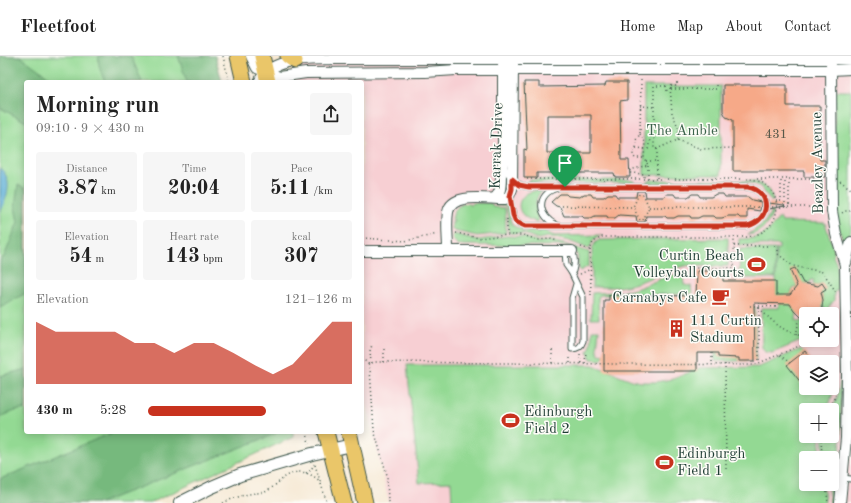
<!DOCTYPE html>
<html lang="en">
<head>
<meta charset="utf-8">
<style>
	body { margin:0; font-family:"Old Standard TT",serif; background:#f6f6f6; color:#222; height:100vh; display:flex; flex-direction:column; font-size:15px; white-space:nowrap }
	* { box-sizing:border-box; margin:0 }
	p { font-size:13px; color:#767676 }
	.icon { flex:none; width:22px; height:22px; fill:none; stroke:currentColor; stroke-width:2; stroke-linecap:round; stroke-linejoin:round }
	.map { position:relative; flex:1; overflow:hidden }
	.details { position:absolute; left:24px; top:24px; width:340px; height:354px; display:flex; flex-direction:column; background:#fff; border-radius:4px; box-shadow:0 2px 10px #0003 }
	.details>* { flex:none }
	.tools { position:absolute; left:799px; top:251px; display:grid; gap:8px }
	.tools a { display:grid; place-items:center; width:40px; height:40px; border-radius:4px; background:#fff; box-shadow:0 2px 10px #0003; font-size:20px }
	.pin { position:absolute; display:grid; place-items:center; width:34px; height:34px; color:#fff; margin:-41px -17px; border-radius:50% 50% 50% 0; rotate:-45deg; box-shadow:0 0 4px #0007 }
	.pin .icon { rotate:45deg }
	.round { display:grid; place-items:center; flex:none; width:42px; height:42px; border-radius:4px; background:#f6f6f6 }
	.overview { display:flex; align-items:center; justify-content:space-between; height:68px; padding:0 12px }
	h1 { font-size:22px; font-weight:800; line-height:30px }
	.stats { display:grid; grid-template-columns:repeat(3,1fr); gap:6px; height:68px; padding:4px 12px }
	.stats div { display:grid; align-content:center; border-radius:4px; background:#f6f6f6; text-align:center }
	.stats b { font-size:20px; font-weight:800 }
	.stats small { font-size:11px; font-weight:400 }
	.stats p { font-size:11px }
	.chart { height:112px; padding:8px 12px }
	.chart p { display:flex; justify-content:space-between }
	.chart svg { width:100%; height:72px; margin-top:4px; fill:#c8321e; opacity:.7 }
	ul { padding:0 12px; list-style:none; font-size:13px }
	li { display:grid; grid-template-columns:64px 48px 1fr; align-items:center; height:30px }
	li i { height:10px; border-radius:5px; background:#c8321e }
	header { display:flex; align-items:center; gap:24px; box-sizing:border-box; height:56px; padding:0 20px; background:#fff; border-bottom:1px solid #e0e0e0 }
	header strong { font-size:19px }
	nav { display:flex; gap:22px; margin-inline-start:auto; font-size:14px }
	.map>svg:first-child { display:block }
	.built { fill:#f7cfd3; fill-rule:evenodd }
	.green { fill:#93d993; stroke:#598b64 }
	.forest { fill:#76b97d; stroke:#4a7b58 }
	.water { fill:#5baed6; stroke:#3d7685 }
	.building { fill:#f6a988; fill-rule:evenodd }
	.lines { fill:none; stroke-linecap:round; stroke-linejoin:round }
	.service-casing { stroke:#3f574c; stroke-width:7 }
	.minor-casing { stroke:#3f574c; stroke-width:12 }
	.tertiary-casing { stroke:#3f574c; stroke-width:14 }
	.primary-casing { stroke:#3f574c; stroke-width:17 }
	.path { stroke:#3f574c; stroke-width:1.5; stroke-dasharray:1 3; stroke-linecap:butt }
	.service { stroke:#fff; stroke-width:5 }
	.minor { stroke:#fff; stroke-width:10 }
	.tertiary { stroke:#fff; stroke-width:12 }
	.primary { stroke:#eac669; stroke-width:15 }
	.route-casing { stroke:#fff; stroke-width:8 }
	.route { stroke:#c8321e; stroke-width:5 }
	.labels { text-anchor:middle; stroke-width:3; stroke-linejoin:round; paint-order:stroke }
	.number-label { font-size:13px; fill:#555849 }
	.park-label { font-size:15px; fill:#3c644c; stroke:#fdfcf7 }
	.street-label { font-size:15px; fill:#1f3d34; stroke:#fdfcf7 }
	.poi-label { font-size:15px; fill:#1f3d34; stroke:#fdfcf7; text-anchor:start }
</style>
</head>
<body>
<header>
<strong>Fleetfoot</strong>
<nav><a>Home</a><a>Map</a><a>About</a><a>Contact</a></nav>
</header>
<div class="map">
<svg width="851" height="447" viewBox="0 0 851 447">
	<rect width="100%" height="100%" fill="#fdfcf7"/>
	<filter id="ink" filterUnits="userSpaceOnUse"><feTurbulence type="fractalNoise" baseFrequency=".025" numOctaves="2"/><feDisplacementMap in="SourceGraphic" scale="8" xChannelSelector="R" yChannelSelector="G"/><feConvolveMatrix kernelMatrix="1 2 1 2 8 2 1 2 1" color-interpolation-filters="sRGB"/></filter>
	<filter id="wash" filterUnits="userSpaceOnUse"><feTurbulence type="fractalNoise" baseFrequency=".012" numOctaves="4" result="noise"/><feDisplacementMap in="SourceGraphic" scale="16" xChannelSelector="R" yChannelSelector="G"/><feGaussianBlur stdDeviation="0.9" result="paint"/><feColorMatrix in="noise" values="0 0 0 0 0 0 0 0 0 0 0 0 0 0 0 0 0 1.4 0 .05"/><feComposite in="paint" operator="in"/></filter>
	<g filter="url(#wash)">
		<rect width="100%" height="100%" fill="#f6e8d3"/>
		<path class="built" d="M 289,0 L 851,0 L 851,447 L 389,447 L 362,327 L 362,26 L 295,26 ZM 806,258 L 832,258 L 832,284 L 806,284 ZM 806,306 L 832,306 L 832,332 L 806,332 ZM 806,354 L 832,354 L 832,380 L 806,380 ZM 806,402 L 832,402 L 832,428 L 806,428 Z"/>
		<g class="green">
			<polygon points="0,0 215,0 222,26 26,26 26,376 293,376 293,381 150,447 0,447"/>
			<rect x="644" y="30" width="77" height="89"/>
			<polygon points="834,35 851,35 851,174 846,193 836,165"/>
			<polygon points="531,124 629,124 634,125 636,127 526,127"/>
			<path d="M 651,124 L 755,125 L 768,133 L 773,144 L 772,146 C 764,138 765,130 751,127 L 646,127 Z"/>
			<path d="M 541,134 C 532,150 537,152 538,166 C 510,161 515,134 541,134 Z"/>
			<path d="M 468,147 L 469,149 L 471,149 L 472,147 L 491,147 L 493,151 L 505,152 L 506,177 L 477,180 L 454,175 L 452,173 L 452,166 L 454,166 L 454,164 L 452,163 C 454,153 458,148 468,147 Z"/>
			<path d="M 496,147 C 499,147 504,147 506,148 C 516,153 502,170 522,173 L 522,176 L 540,176 L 540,173 C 546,174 549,179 555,180 L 602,179 L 594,183 L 589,193 L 569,185 L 560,183 L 549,181 L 538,183 L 524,178 L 509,177 L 507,152 L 504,149 L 496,149 Z"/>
			<path d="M 772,155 L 773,156 C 770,167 760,178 748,179 L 764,167 Z"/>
			<path d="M 780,162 L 782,166 L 785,166 L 825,167 L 834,194 L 833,200 L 837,209 L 837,235 L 834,236 L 834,244 L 827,254 L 821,250 L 823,244 L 821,236 L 826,232 L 822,227 L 817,230 L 813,228 L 814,224 L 811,224 L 810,227 L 803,227 L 795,224 L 797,230 L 793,233 L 790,240 L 776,239 L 776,193 L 779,193 L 779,189 L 739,189 L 739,183 C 759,183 767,179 778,163 Z"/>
			<path d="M 454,178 L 478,184 L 507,180 L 523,181 L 538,186 L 550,185 L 564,188 L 589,196 L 589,210 L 580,215 C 575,204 583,194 567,190 L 458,189 L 453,184 L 452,180 Z"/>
			<path d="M 728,182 L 728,210 L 697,210 L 696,207 L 696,209 C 672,209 653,223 630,229 C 618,232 605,231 592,231 L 592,193 L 595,187 L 599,184 Z"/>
			<polygon points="740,193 775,193 775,222 739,222"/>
			<path d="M 679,218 L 683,218 L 684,229 L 691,230 L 692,238 L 601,239 L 598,241 L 598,244 L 599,263 L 591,263 L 592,237 C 607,236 621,237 635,233 C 651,228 663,220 679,218 Z"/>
			<polygon points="790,247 792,252 797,257 796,264 802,266 804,260 806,260 806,283 772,297 765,296 762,291 761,252 779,252 779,248"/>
			<polygon points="750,251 755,251 756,304 753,305 715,305 715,297 718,297 718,301 740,302"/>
			<polygon points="592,274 599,274 597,292 599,298 605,299 601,304 591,303 588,296 591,289"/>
			<polygon points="801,293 811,306 806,306 806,332 832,332 834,334 827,354 806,354 806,380 819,380 821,402 806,402 806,428 823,428 825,447 452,447 451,426 419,427 407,309 593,309 632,324 641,326 655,326 673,323 700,312 759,311"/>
			<polygon points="841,322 842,323 840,401 835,447 830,447 828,428 832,428 832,402 825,402 823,382 823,380 832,380 832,354 837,342"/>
		</g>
		<g class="forest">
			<polygon points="0,0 20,0 56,26 26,26 26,66 0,52"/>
			<path d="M 99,0 L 131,0 L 142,26 L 105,26 C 102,18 97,9 99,0 Z"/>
			<polygon points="178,0 215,0 222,26 187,26"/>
			<polygon points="18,129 26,133 26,237 0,251 0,204 4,201 18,166 15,151"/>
			<polygon points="26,313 26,353 15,355 0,361 0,320"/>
			<polygon points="114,376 280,376 100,447 0,447 0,423"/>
		</g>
		<path class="water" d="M 0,112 C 15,126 6,141 0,158 Z"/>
		<g id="blocks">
			<g class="building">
				<path d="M 524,26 L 539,26 L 539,31 L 605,30 L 606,26 L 627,26 L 627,44 L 620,45 L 621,104 L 629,104 L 630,121 L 615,121 L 614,117 L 537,117 L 537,122 L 524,122 L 524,93 L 527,94 ZM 547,59 L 591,59 L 591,97 L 547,97 Z"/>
				<polygon points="723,29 787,29 787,50 820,50 820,104 825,104 825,121 804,121 804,115 733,115 733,64 726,61 723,55"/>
				<polygon points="637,135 645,135 646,141 663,141 667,138 674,138 676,141 688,141 692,138 698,138 700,141 711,141 716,138 723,138 725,141 748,141 752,144 761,146 761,150 760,155 747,153 747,162 740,162 738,160 728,160 722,162 716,162 714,160 702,160 698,162 691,162 690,160 678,160 674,162 667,162 665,160 646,160 645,166 637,166 636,160 619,159 615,162 608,162 607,160 595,160 591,162 584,162 582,160 564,160 560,151 556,150 551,146 560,138 566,138 568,140 580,141 584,138 591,138 593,141 604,141 608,138 615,138 617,141 636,141"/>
				<polygon points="769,147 784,149 785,150 769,153"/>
				<polygon points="795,212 803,227 818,230 822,227 826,233 821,236 823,244 821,258 818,256 814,258 806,258 806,260 804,260 803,263 794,254 790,248 754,247 755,305 739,305 739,302 718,301 718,297 697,297 697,315 604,315 604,244 609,244 609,239 696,240 697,215 723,215 723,225 776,225 776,239 790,239 797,230 790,214"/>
				<polygon points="805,295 813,306 806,306 806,333 787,309"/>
			</g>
		</g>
	</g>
	<g filter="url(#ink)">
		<use href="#blocks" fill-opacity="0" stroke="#3f574c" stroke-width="1"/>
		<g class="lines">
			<defs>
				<g id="service">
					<path d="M 504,110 C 510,123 515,129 529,131 L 748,131 C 773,136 770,165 747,170 L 525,170 C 509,164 514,154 509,140"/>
					<path d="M 557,132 C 535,139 538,161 557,169"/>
					<path d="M 565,195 L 566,209 L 571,216 L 573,215 C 575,209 575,200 572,195"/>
					<path d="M 571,216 L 583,241 L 583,285 C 581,291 578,293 572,293 L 572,242 L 576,228"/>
					<polyline points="842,422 851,423"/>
				</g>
				<g id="minor">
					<polyline points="251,0 257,12 279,21 306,17 425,16 456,14 831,14 851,13"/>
					<polyline points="831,9 832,155 836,178 845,209 847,318 846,382 840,447"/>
					<path d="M 259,26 C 271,0 310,4 334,3 L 851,3"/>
					<path d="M 495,142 C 505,133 498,118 503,107 L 503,9"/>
					<path d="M 448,194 C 448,182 446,168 448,156 C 452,135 490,144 505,143 L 509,140 L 512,133 L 513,8"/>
					<polyline points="362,195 572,195"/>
					<polyline points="846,207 851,186"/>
				</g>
				<polyline id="tertiary" points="180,447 212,431 240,419 312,398 352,389"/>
				<g id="primary">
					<polyline points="238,0 244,26"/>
					<polyline points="262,0 268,26"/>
					<polyline points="288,0 295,5"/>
					<polyline points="326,376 344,447"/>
					<polyline points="349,376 365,447"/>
				</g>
			</defs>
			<use href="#service" class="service-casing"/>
			<use href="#minor" class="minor-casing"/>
			<use href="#tertiary" class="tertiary-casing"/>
			<use href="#primary" class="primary-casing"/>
			<g class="path">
				<polyline points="223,0 229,26"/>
				<polyline points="641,24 640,78 636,84 636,92 633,96 633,100 635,102 644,102 648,109 630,114 630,117 644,118 644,123"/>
				<polyline points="666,30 667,35"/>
				<polyline points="671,33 716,33 716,26"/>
				<polyline points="640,50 654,51"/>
				<polyline points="654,75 654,30 666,30 666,27"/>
				<polyline points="640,78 645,86 644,102"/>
				<polyline points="678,84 701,93 733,92"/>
				<path d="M 636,92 L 648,93 L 652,75 L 654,75 L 654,91 L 655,93 C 661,92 671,86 678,84 L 679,73 L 672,57 L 670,30 L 677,30 L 677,27"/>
				<polyline points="657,93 657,123"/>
				<polyline points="646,105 657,105"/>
				<polyline points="648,109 648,123"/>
				<polyline points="527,123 741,123"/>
				<polyline points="757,123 781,123"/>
				<polyline points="789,123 823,123"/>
				<polyline points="840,125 851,133"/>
				<polyline points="639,138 633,151 640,164"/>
				<polyline points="776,145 781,145 781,123 789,123 789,151"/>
				<polyline points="562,150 633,151"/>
				<polyline points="649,151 758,151"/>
				<polyline points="772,151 822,151"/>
				<polyline points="785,151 785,123"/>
				<polyline points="842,157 845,155 851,155"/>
				<polyline points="507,163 507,179"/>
				<polyline points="643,164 649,151 643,138"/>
				<polyline points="456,177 479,182 507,179 523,179 538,184 550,183 558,185"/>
				<path d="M 734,181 C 742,181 750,182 758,178 C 788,166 780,123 747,123"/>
				<polyline points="362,182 405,185 438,178"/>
				<polyline points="734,190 778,190 778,198 793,210 823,216 836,236"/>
				<polyline points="581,191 590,194 593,186 602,181 734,181 734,212 696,212"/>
				<polyline points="590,194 591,240"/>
				<polyline points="580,218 591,213"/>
				<polyline points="759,247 759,307"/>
				<polyline points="750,250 758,250"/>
				<polyline points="759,250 778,251"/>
				<path d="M 759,252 C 775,268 783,276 806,281"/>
				<polyline points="825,257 826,258"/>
				<polyline points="832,268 834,271 837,271"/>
				<polyline points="796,279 799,265"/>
				<polyline points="384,293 384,307"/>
				<polyline points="712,297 712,308"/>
				<polyline points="580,298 581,309"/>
				<polyline points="780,299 790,307"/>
				<polyline points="362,302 368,308 370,313 374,374 387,419 388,447"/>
				<polyline points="371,307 370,295 372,289"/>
				<polyline points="552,307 552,293"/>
				<polyline points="570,307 570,299"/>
				<polyline points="585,307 586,295"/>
				<polyline points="368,308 374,306 753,309 759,307 804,288 817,284"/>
				<polyline points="725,308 726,414"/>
				<polyline points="832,326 837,325"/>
				<polyline points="815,337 816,339 824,332"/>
				<polyline points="829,354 835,341 837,329"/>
				<polyline points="307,376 309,388"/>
				<polyline points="821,380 822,402"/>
				<polyline points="315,409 327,447"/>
				<polyline points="306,417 311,414 314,408"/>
				<polyline points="826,428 828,447"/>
				<path d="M 223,447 C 231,443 240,440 249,438 C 254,437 260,437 265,436 C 270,434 275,429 280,425 C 295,412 307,414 321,426"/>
			</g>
			<use href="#service" class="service"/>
			<use href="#minor" class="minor"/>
			<use href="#tertiary" class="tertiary"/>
			<use href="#primary" class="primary"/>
		</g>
	</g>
	<g class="lines" filter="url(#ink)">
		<defs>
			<path id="route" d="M 512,123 L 519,129 L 529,131 L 748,131 C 773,136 770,165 747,170 L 525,170 L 516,166 L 513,159 L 510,140 L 512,133 Z"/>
		</defs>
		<use href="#route" class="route-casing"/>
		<use href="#route" class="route"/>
	</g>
	<defs>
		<symbol id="stadium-bare" viewBox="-9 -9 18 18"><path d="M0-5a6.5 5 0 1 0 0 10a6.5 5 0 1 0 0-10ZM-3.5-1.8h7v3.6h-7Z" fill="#c8321e" stroke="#fdfcf7" stroke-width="2.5" paint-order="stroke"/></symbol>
		<symbol id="cafe-bare" viewBox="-9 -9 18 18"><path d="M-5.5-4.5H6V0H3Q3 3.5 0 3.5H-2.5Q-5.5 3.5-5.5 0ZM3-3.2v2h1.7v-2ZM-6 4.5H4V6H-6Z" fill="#c8321e" stroke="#fdfcf7" stroke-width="2.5" paint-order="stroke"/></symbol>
		<symbol id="building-bare" viewBox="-9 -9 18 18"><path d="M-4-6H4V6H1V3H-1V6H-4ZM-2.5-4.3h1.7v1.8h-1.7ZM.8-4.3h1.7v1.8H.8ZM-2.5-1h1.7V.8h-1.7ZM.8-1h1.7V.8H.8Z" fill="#c8321e" stroke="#fdfcf7" stroke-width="2.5" paint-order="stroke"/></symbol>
	</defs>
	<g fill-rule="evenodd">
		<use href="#stadium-bare" x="744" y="196" width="25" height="25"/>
		<use href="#cafe-bare" x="708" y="228" width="25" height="25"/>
		<use href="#building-bare" x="664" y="260" width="25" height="25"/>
		<use href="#stadium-bare" x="498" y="352" width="25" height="25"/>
		<use href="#stadium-bare" x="652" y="394" width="25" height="25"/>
	</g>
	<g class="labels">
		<g class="number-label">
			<text x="776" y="82">431</text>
		</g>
		<g class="park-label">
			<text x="682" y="79">The Amble</text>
		</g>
		<g class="street-label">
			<text transform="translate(496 90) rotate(-88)" y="5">Karrak Drive</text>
			<text transform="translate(817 107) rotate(-91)" y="5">Beazley Avenue</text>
		</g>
		<g class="poi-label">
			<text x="744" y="204" text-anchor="end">Curtin Beach<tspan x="744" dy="17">Volleyball Courts</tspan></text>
			<text x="707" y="246" text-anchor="end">Carnabys Cafe</text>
			<text x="690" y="269">111 Curtin<tspan x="690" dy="17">Stadium</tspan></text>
			<text x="524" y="360">Edinburgh<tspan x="524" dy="17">Field 2</tspan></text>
			<text x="677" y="402">Edinburgh<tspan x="677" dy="17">Field 1</tspan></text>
		</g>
	</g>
</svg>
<div class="tools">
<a><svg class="icon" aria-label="locate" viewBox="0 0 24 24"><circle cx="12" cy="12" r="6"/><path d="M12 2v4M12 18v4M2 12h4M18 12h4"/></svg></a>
<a><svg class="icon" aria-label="layers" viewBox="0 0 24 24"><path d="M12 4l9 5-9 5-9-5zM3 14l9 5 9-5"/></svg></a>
<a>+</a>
<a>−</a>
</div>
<div class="pin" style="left:565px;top:131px;background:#1e9e55"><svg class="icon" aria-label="arrive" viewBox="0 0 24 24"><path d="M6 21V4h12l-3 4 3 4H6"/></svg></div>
<section class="details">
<div class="overview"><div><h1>Morning run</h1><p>09:10 · 9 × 430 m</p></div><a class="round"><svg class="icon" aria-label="share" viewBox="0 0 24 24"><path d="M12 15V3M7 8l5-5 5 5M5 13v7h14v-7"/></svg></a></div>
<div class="stats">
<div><p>Distance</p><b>3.87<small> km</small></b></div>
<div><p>Time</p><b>20:04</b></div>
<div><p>Pace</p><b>5:11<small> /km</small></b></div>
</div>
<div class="stats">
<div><p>Elevation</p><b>54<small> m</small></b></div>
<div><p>Heart rate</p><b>143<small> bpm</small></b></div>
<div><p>kcal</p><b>307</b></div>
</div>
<div class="chart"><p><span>Elevation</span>121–126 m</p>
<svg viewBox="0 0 160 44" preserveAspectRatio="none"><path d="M0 44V6L10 12L20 12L30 12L40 12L50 19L60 19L70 25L80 19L90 19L100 25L110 32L120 38L130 32L140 19L150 6L160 6V44z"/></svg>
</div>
<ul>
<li><b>430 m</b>5:28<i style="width:58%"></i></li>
</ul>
</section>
</div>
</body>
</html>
